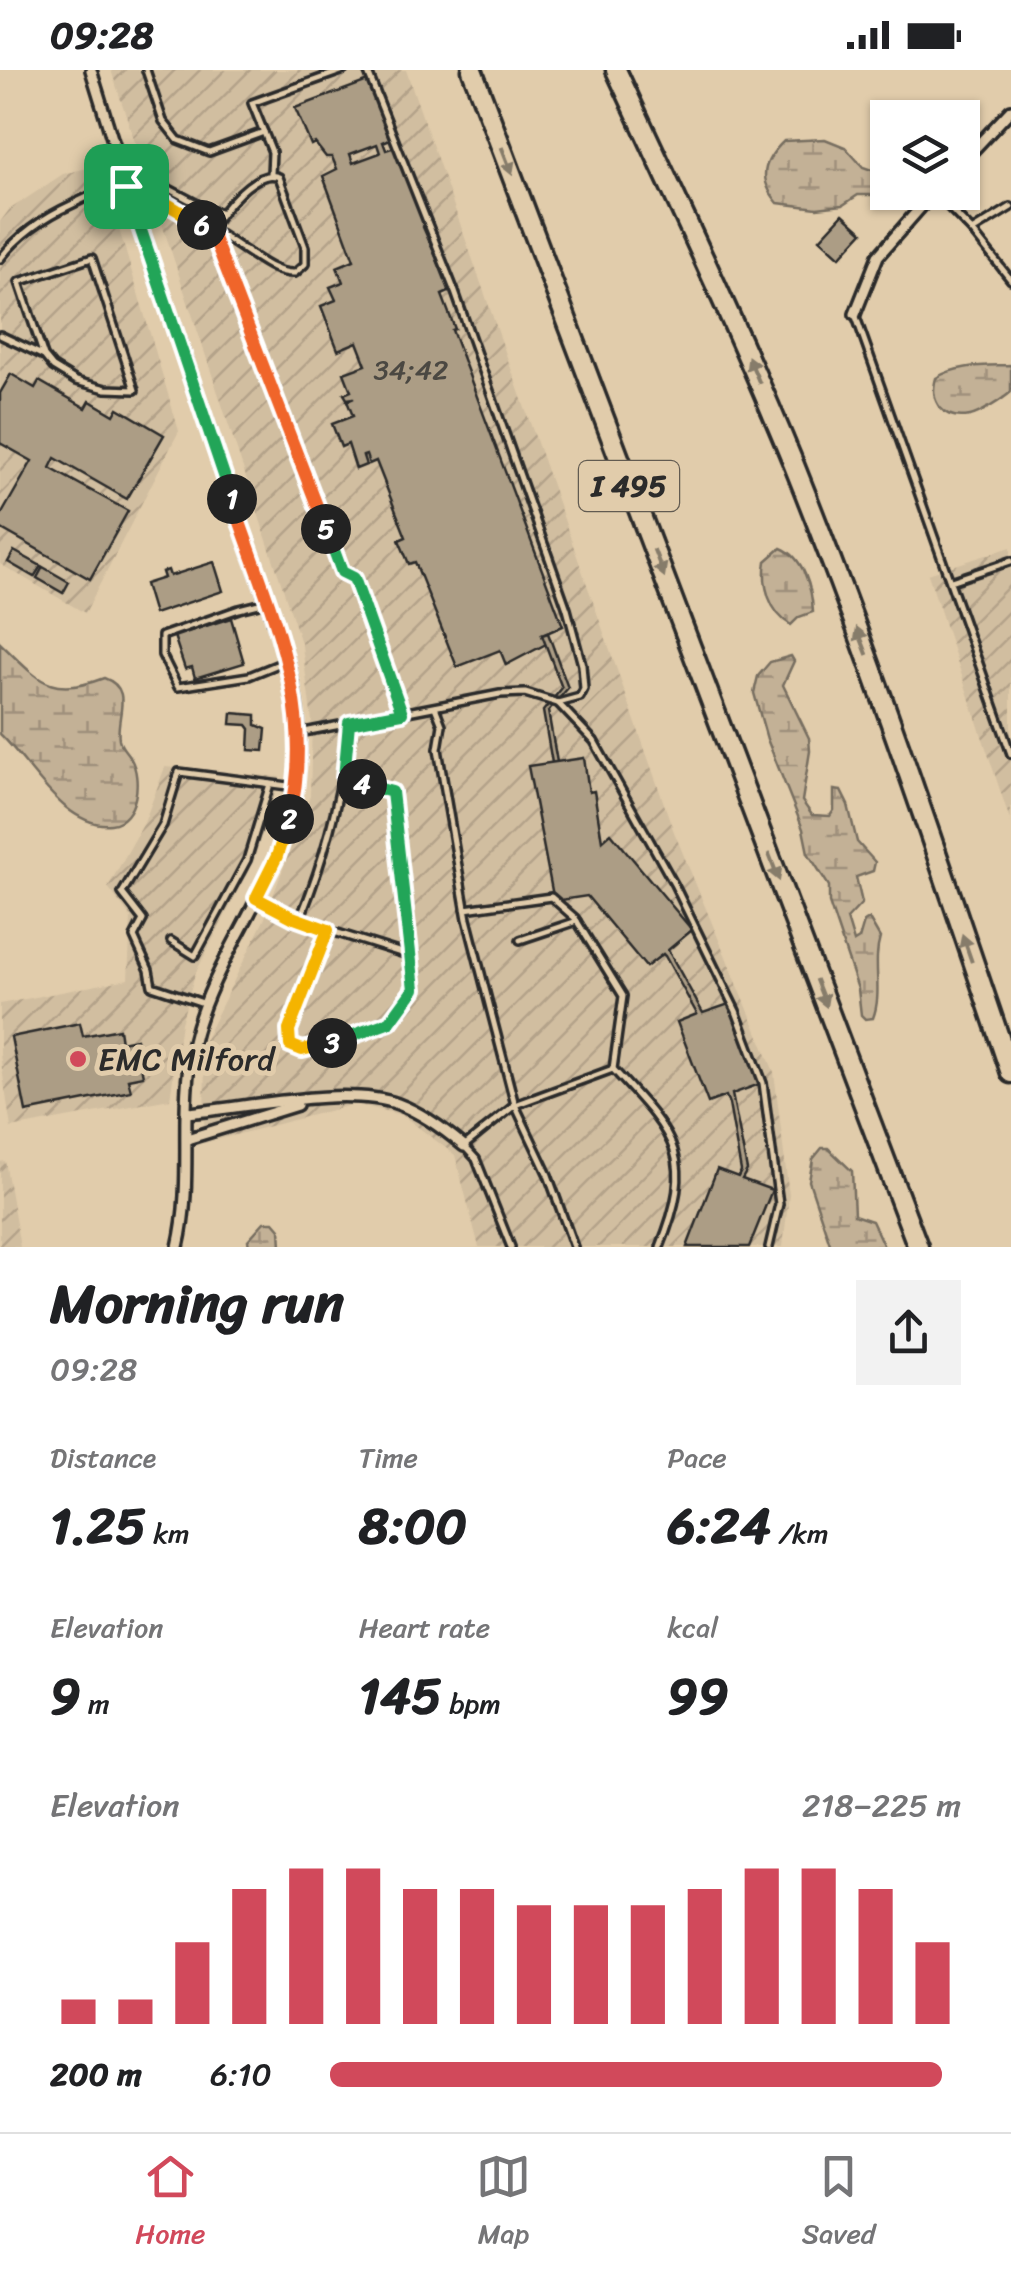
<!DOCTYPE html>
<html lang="en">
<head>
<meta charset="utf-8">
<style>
	body { margin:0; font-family:Sriracha,sans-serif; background:#f2f2f2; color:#202124; height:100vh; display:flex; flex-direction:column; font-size:38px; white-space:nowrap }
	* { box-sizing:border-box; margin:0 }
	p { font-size:32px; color:#757577 }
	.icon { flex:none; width:55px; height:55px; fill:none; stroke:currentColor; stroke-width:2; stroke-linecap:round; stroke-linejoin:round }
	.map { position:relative; height:1177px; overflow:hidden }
	.sheet { display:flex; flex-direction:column; background:#fff; flex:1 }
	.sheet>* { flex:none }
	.controls { position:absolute; left:870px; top:30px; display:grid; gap:20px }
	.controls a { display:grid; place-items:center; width:110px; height:110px; border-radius:0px; background:#fff; box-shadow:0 2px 8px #0004; font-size:50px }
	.pin { position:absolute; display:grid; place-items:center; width:85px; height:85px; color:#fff; margin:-42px; border-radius:20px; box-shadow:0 5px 15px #0006 }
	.km { position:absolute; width:50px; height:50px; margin:-25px; border-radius:50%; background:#222; color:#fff; font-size:28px; line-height:50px; text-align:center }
	.round { display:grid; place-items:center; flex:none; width:105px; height:105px; border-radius:0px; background:#f2f2f2 }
	.summary { display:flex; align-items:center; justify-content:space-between; height:170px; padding:0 50px }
	h1 { font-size:55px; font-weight:700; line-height:75px }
	.metrics { display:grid; grid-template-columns:repeat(3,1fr); gap:15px; height:170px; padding:10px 50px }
	.metrics div { display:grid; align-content:center }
	.metrics b { font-size:50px; font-weight:700 }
	.metrics small { font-size:28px; font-weight:400 }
	.metrics p { font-size:28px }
	.chart { height:280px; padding:20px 50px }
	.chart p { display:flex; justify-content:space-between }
	.chart svg { width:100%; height:180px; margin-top:10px; stroke:#d1495b; stroke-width:6 }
	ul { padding:0 50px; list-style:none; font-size:32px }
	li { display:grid; grid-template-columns:160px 120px 1fr; align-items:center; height:75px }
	li i { height:25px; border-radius:12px; background:#d1495b }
	.status { display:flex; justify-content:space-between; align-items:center; height:70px; padding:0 50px; background:#fff; direction:ltr }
	.status svg { height:28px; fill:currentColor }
	.tabs { display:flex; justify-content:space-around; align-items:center; height:140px; border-top:2px solid #e0e0e0; background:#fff; font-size:28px; color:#757577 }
	.tabs a { display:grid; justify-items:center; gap:5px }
	.tabs .active { color:#d1495b }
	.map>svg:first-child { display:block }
	.industrial { fill:url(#industrial-furrows) }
	.wetland { fill:url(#wetland-marsh); stroke:#776e60; stroke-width:2.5 }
	.building { fill:#ac9d85; stroke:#2b2b2b; stroke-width:2.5; fill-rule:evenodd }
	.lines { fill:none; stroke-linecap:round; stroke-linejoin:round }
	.service-casing { stroke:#2b2b2b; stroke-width:12 }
	.minor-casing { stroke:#2b2b2b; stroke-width:16 }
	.motorway-casing { stroke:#2b2b2b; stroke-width:25 }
	.service { stroke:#e1ccab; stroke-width:5 }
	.minor { stroke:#e1ccab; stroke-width:9 }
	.motorway { stroke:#e1ccab; stroke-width:18 }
	.oneway { fill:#867c6b }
	.split-1-casing { stroke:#fff; stroke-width:20 }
	.split-2-casing { stroke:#fff; stroke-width:20 }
	.split-3-casing { stroke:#fff; stroke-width:20 }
	.split-4-casing { stroke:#fff; stroke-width:20 }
	.split-5-casing { stroke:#fff; stroke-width:20 }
	.split-6-casing { stroke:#fff; stroke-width:20 }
	.split-7-casing { stroke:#fff; stroke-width:20 }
	.split-1 { stroke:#22a559; stroke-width:12 }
	.split-2 { stroke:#f0652b; stroke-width:12 }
	.split-3 { stroke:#f5b400; stroke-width:12 }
	.split-4 { stroke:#22a559; stroke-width:12 }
	.split-5 { stroke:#22a559; stroke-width:12 }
	.split-6 { stroke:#f0652b; stroke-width:12 }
	.split-7 { stroke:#f5b400; stroke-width:12 }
	.poi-dot { fill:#d1495b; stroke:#e1ccab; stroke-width:4 }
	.labels { text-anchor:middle; stroke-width:10; stroke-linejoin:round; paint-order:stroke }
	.number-label { font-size:28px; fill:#4b4842 }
	.shield { fill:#e1ccab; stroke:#625b51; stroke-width:2.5 }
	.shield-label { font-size:30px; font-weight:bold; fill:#2b2b2b }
	.poi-label { font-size:32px; fill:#2b2b2b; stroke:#e1ccab; text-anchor:start }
</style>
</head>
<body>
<div class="status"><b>09:28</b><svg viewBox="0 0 49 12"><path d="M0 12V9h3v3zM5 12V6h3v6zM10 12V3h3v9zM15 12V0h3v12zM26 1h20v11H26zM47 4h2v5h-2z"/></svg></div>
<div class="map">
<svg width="1011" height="1177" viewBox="0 0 1011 1177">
	<defs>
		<pattern id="industrial-furrows" width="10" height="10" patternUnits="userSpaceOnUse" patternTransform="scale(2.5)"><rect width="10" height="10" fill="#d1bea0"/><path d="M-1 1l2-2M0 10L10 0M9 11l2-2" fill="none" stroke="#b4a38a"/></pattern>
		<pattern id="wetland-marsh" width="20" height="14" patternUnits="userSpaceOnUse" patternTransform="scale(2.5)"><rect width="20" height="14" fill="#c3b196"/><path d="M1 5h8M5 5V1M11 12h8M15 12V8" fill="none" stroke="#9f907b"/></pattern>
	</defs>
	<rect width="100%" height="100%" fill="#e1ccab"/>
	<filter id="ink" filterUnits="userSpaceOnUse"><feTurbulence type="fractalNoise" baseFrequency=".01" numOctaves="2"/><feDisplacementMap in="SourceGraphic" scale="20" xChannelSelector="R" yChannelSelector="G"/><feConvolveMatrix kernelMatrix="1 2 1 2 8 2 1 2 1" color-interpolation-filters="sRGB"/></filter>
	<g filter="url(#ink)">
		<g class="industrial">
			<polygon points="111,0 406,0 674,762 774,1002 789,1125 783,1177 479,1177 455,1085 402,1045 355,1034 204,1073 205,969 264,850 310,726 312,651 302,576"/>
			<polygon points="100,95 179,361 85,543 0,494 0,152 9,140 63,104"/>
			<polygon points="1011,477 1011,753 928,504"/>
			<polygon points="165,697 280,707 254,790 195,904 181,953 170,1029 11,1058 0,985 0,934 128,909 131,848 108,817 144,753"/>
			<polygon points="5,1091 20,1177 0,1177 0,1092"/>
		</g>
		<g class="wetland">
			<path d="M 825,69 L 845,77 L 863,97 L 886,105 L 887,119 L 881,125 L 858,125 L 843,135 L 817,138 L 778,133 C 758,110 762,92 784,71 Z"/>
			<path d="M 1011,295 L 1011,322 C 1003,329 980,344 970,346 C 943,351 929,332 936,308 C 957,294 987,296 1011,295 Z"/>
			<path d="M 781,478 C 804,487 812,519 813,542 L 799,547 L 791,555 C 769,542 762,515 766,491 Z"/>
			<path d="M 0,573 C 39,610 49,629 104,608 C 135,619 115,647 119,669 C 121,678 127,682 131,689 C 142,708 138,751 111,754 C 64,759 30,692 0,664 Z"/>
			<path d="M 791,586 L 794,591 L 783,615 L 809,668 L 810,681 L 802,731 L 812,745 L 830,746 L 834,740 L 834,720 L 841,721 L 848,735 L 857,772 L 875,792 L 873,801 L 856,807 L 862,833 L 847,849 L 854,872 L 859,869 L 864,852 L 869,849 L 880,868 C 872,894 883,922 873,948 L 865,949 L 861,945 L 858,919 L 829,833 L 829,816 L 808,783 L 803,759 L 767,669 L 754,623 L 758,606 L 770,592 Z"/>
			<polygon points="822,1078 828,1078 852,1101 854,1145 872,1151 884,1177 831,1177 809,1111 813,1089"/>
			<polygon points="264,1152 274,1152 280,1159 281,1177 249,1177 248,1170"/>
		</g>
		<g class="building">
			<path d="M 373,9 L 395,67 L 383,72 L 386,80 L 398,76 L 426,150 L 423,157 L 451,221 L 442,225 L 455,259 L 452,260 L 563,556 L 542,565 L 546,574 L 506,595 L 500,580 L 457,597 L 415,492 L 409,494 L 399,470 L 406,467 L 376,391 L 369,394 L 366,385 L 363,386 L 366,395 L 356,399 L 348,374 L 341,377 L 332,354 L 353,346 L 347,331 L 354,328 L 347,329 L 344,324 L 351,321 L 344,303 L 366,295 L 357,272 L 338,280 L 321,236 L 336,230 L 330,217 L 343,212 L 337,197 L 354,190 L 323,106 L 337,99 L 332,87 L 326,87 L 315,73 L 311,75 L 295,38 ZM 377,74 L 380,83 L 353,93 L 350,84 Z"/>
			<polygon points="843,144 863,162 840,187 820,169"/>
			<polygon points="11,304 35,318 39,311 86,338 90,331 114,345 118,338 164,365 127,429 55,388 50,398 128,441 90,509 0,458 0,447 32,391 0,373 0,323"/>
			<polygon points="14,481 41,496 34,507 8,492"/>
			<polygon points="214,492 223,521 154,544 145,514 164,508 162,502 168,500 170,506"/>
			<polygon points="43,497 69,512 63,523 37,508"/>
			<polygon points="231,548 244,593 195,608 192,597 185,599 174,566"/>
			<polygon points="548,563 568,618 548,641 557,692 552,693 543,641 562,618 542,565"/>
			<polygon points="232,643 256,645 256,655 266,659 264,681 249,680 250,659 247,655 231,654"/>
			<polygon points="584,688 589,722 594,721 602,771 611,763 692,860 668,880 703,943 729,934 760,1014 732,1024 747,1100 742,1109 772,1120 749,1177 687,1177 717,1099 738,1107 741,1101 729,1034 726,1026 708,1033 677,952 697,944 665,886 663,884 646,897 587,826 554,831 528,696"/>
			<polygon points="80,953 83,966 119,959 121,972 136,969 143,1006 128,1009 131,1021 26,1042 11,967"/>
		</g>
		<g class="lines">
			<defs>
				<g id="service">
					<polyline points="146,0 163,51 178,70 209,82 264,62"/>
					<polyline points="367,0 455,222 567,539 582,595 584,619 580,627 558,633"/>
					<polyline points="120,93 211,141 220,142"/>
					<polyline points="271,104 272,82 252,33 344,0"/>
					<polyline points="934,122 972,161 1011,210"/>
					<polyline points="972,161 1011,137"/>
					<path d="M 0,189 C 20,163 44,147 73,134 C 88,127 109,115 124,116 C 155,118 225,168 253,186 C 265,194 280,204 295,203 L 305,194 L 305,177 L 279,107 C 256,97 220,142 211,160 L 342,502 L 354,508 L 402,643"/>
					<polyline points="855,244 1011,684"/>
					<polyline points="0,265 44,286 53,297 76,311 106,319 135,320 92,188 19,212 44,286"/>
					<polyline points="951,511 1011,491"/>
					<polyline points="267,532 239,539 162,566 162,585 178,617 249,606 286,591"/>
					<polyline points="435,637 442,655 438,679 467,849 515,1035 613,999 623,926 575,848 551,827 465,839"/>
					<polyline points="299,663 500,624 525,623 558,633 594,671 674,814 736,941 763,1013 779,1134 769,1177"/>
					<path d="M 258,829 L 291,847 L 302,844 C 327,781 343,720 349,653"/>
					<polyline points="291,847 328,860 289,960 291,975 302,981 357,967 390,952 414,919 391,722 344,708"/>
					<polyline points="328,860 411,886"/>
					<polyline points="520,870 577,851"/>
					<polyline points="171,871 195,886 247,790 270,714"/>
					<polyline points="206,934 152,916 149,900 134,867 143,850 122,823 163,755 179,702 296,717"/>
					<path d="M 613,999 C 674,1065 697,1086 660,1177"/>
					<polyline points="511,1177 476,1089 464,1076 515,1035 548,1105 574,1177"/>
				</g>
				<g id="minor">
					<path d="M 91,0 L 131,130 L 287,591 C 305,655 303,722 277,785 C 252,849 209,904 193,972 C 178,1040 194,1109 178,1177"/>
					<polyline points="962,92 1011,40"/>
					<polyline points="855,244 878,186 934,122"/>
					<path d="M 187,1043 C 245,1038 345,1015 398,1034 C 422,1043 445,1060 464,1076"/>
					<polyline points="187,1069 297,1035"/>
				</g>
				<g id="motorway">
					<polyline points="472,0 918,1177"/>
					<path d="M 616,0 C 677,131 739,261 794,395 C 874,595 942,799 1011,1003"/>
				</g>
			</defs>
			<use href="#service" class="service-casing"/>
			<use href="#minor" class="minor-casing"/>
			<use href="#motorway" class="motorway-casing"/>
			<use href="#service" class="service"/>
			<use href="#minor" class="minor"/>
			<use href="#motorway" class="motorway"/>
		</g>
		<defs><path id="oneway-solid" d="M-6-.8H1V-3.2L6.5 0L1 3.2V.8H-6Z" transform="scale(2.5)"/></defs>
		<g class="oneway">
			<use href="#oneway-solid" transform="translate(507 91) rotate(69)"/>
			<use href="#oneway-solid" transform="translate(754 300) rotate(-113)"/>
			<use href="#oneway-solid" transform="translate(659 493) rotate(69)"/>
			<use href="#oneway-solid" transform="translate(862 571) rotate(-111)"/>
			<use href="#oneway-solid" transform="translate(774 797) rotate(69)"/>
			<use href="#oneway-solid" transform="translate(967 878) rotate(-109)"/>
			<use href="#oneway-solid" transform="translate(821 923) rotate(69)"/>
		</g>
	</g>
	<g class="lines" filter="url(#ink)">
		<defs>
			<polyline id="split-1" points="126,116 232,429"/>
			<path id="split-2" d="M 232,429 C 267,534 319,637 289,749"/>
			<polyline id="split-3" points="289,749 277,786 256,828 292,847 328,860 289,960 290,975 302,980 332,973"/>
			<polyline id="split-4" points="332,973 390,952 414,919 392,722 362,714"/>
			<polyline id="split-5" points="326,459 342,502 354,508 402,643 349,653 344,708 362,714"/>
			<polyline id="split-6" points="202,155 211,160 326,459"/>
			<polyline id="split-7" points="126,116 154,126 202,155"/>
		</defs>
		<use href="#split-1" class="split-1-casing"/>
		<use href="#split-2" class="split-2-casing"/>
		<use href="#split-3" class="split-3-casing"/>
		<use href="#split-4" class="split-4-casing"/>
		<use href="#split-5" class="split-5-casing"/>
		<use href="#split-6" class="split-6-casing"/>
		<use href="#split-7" class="split-7-casing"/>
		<use href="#split-1" class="split-1"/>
		<use href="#split-2" class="split-2"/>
		<use href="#split-3" class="split-3"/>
		<use href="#split-4" class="split-4"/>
		<use href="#split-5" class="split-5"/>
		<use href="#split-6" class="split-6"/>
		<use href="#split-7" class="split-7"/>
	</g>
	<circle class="poi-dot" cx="78" cy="989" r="10"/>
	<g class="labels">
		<g class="number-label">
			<text x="411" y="309">34;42</text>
		</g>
		<rect class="shield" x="579" y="391" width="100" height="50" rx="8"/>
		<g class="shield-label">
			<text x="629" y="426">I 495</text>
		</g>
		<g class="poi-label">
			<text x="98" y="1000">EMC Milford</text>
		</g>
	</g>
</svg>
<div class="controls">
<a><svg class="icon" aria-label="layers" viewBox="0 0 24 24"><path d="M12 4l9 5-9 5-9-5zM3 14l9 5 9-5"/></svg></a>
</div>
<div class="pin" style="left:126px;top:116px;background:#1e9e55"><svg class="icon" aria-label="arrive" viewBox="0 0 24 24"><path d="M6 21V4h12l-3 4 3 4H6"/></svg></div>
<b class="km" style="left:232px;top:429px">1</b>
<b class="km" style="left:289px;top:749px">2</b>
<b class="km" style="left:332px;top:973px">3</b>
<b class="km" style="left:362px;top:714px">4</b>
<b class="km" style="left:326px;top:459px">5</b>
<b class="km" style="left:202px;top:155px">6</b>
</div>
<section class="sheet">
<div class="summary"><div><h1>Morning run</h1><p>09:28</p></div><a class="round"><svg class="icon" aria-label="share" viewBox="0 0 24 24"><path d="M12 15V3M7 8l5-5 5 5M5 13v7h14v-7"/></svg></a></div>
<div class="metrics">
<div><p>Distance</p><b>1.25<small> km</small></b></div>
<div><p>Time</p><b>8:00</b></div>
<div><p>Pace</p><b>6:24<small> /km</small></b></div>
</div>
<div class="metrics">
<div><p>Elevation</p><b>9<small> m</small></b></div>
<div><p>Heart rate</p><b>145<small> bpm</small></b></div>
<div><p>kcal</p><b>99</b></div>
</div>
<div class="chart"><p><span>Elevation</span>218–225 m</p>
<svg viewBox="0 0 160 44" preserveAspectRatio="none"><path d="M5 44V38M15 44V38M25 44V24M35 44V11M45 44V6M55 44V6M65 44V11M75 44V11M85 44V15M95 44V15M105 44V15M115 44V11M125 44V6M135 44V6M145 44V11M155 44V24"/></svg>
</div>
<ul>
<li><b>200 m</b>6:10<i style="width:97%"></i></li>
</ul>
</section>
<nav class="tabs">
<a class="active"><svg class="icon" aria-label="home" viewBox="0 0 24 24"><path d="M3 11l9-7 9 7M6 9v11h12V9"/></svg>Home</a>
<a><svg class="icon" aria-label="map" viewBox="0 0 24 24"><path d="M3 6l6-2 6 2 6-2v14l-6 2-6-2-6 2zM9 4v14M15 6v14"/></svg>Map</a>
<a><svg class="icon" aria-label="saved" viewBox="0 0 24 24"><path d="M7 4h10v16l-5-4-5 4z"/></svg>Saved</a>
</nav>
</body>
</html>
